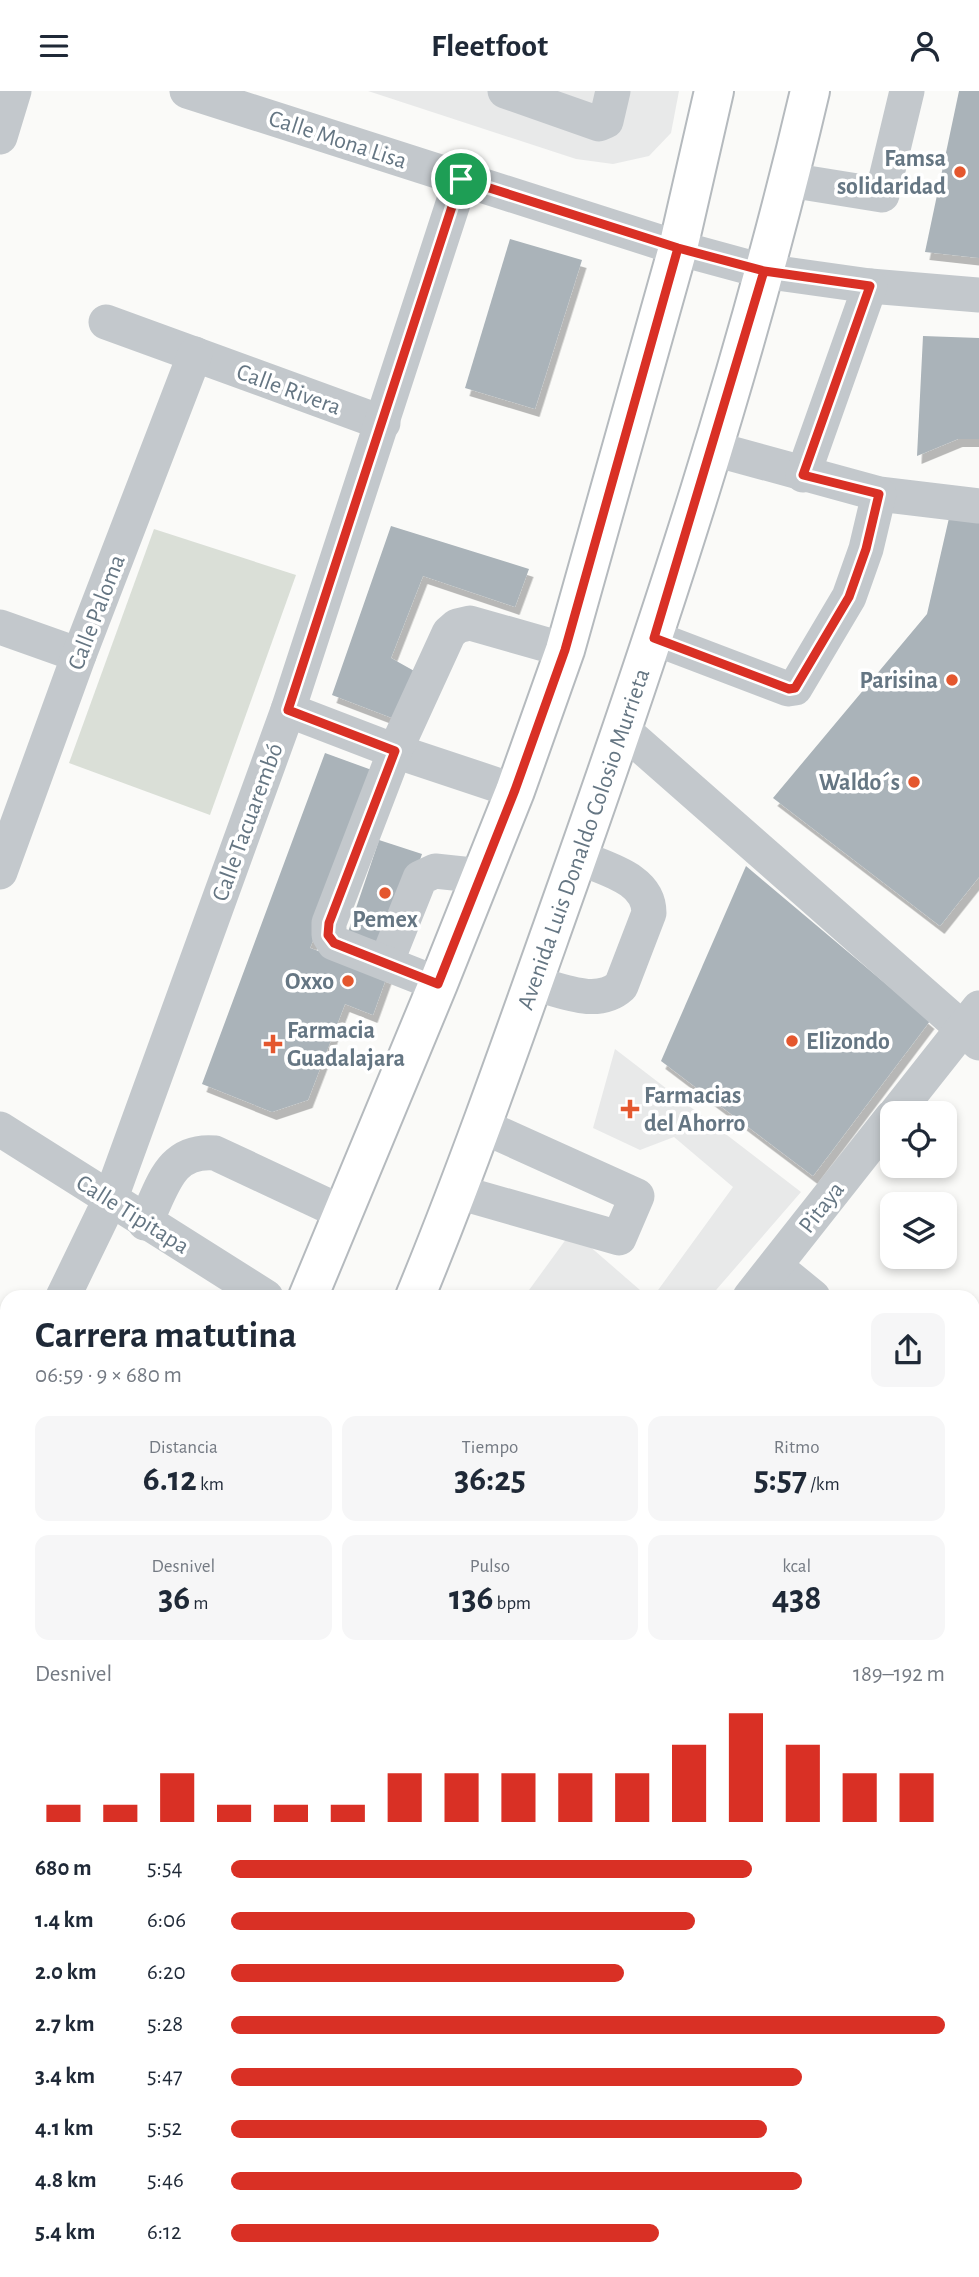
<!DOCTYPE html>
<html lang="es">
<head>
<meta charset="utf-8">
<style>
	body { margin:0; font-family:"Alegreya Sans",sans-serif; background:#f6f6f7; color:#1f2937; height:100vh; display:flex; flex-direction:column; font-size:26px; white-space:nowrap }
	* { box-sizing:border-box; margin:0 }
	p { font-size:23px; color:#747a83 }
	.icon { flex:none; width:38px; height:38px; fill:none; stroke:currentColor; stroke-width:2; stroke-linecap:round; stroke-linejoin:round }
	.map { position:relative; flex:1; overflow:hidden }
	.details { position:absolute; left:0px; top:1199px; width:980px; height:989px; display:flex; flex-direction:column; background:#fff; border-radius:21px 21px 0 0; box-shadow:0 4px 10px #0003 }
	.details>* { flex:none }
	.buttons { position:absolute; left:880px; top:1010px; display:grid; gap:14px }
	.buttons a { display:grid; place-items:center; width:77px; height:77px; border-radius:14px; background:#fff; box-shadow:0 4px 10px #0003; font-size:35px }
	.pin { position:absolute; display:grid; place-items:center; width:60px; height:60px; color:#fff; margin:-30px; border:4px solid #fff; border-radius:50%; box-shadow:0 2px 7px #0007 }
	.round { display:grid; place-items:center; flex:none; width:74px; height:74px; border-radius:14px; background:#f6f6f7 }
	.headline { display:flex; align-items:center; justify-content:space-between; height:119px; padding:0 35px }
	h1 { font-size:38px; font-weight:700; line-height:52px }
	.figures { display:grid; grid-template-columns:repeat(3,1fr); gap:10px; height:119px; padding:7px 35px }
	.figures div { display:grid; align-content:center; border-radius:14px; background:#f6f6f7; text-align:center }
	.figures b { font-size:35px; font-weight:700 }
	.figures small { font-size:19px; font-weight:400 }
	.figures p { font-size:19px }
	.chart { height:196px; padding:14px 35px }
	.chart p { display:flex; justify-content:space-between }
	.chart svg { width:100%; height:126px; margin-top:7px; stroke:#d93025; stroke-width:6 }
	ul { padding:0 35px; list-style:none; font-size:23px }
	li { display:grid; grid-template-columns:112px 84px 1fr; align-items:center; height:52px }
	li i { height:18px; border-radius:9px; background:#d93025 }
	header { display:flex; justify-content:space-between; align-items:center; height:91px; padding:0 35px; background:#fff; font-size:32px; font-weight:700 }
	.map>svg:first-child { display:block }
	.built { fill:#e8e9e9 }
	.green { fill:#dadfd7 }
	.building { fill:#aab3b9; filter:url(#shadow) }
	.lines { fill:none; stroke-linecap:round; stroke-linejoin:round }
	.major-casing { stroke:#b5babe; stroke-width:42 }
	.minor { stroke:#c3c8cc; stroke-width:35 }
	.major { stroke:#fff; stroke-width:38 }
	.route-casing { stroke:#fff; stroke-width:14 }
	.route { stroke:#d93025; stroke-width:9 }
	.poi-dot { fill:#e4572e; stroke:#fff; stroke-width:2.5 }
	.labels { text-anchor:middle; stroke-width:7; stroke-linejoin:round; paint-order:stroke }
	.street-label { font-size:24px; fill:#657683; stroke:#fff }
	.poi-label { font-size:24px; font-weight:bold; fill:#657683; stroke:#fff; text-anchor:end }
</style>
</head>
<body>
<header><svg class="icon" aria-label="menu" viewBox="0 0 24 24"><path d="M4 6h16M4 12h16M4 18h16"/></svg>Fleetfoot<svg class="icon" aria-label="person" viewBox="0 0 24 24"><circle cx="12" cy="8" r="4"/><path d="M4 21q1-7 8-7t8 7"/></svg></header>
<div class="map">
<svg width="979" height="2186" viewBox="0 0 979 2186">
	<defs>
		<filter id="shadow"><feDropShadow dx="4.5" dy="8" stdDeviation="0" flood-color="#0004"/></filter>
	</defs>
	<rect width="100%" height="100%" fill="#fafaf8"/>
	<g class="built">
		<polygon points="368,0 679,0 671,42 649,65 613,73 576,68"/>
		<polygon points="615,958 801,1101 710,1206 653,1206 733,1096 674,1046 640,1059 593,1037"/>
		<polygon points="572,1140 648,1206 524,1206"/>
	</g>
	<polygon class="green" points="154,438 296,484 210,724 69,672"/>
	<g class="building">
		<polygon points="959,0 979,0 979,167 925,161"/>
		<polygon points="510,148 582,169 535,318 465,297"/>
		<polygon points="923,245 979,247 979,348 958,348 917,365"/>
		<polygon points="949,427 979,429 979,786 940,835 773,707 927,523"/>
		<polygon points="391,435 529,478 515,516 423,485 391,567 416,581 400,630 332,604"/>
		<polygon points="325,662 380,682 310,857 387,885 373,924 345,913 308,1009 272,1021 202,993"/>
		<polygon points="379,749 422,763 391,855 348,841"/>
		<polygon points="746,775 930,930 813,1085 661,970"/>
		<polygon points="7,1469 7,1563 0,1560 0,1483"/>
		<polygon points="17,2180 170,2180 176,2186 18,2186 15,2183"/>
	</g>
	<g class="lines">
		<defs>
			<g id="major">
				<polyline points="308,1206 438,893 515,700 565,559 678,157 714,0"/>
				<path id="s1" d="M 415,1206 C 471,1070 519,931 568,793 C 660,533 747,269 810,0"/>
				<polyline points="0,1872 7,1860"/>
				<polyline points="0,2046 7,2034"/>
			</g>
		</defs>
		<use href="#major" class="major-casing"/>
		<g class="minor">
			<polyline points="187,0 678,157 763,180 870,195 979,204"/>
			<polyline points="505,0 599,33 606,30 613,0"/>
			<polyline points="0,46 14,0"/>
			<polyline points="789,89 882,104 907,0"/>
			<polyline points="106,231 383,332"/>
			<polyline points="711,357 879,403 979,415"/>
			<polyline points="803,384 870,195"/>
			<polyline points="0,536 79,564"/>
			<polyline points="654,547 788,598 795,597 849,506 866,458 879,403"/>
			<polyline points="288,619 395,660 515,700"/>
			<polyline points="623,639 979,952"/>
			<polyline points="0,781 79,564 195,263"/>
			<polyline points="386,872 420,787 435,780 482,785"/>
			<path d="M 533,892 C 561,899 597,917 621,895 L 649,822 C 649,787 605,778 578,766"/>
			<polyline points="438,893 334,852 329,844 329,832 395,660 449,542 457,535 470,532 565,559"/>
			<polyline points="896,1022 979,917"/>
			<polyline points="0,1038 266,1206"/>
			<polyline points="458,1101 619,1147 637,1105 482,1035"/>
			<path d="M 145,1132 C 163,1096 169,1058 215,1062 L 341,1121"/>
			<polyline points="775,1175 813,1206"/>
			<polyline points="63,1206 110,1109 288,619 461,88"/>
			<polyline points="750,1206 892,1026"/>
			<polyline points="0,1332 7,1318"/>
			<polyline points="973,1336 979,1341"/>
			<polyline points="973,1749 979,1754"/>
			<polyline points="973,1833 979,1825"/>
			<polyline points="587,2180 594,2186"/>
			<polyline points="266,2186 271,2180"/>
			<polyline points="679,2186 684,2180"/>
		</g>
		<use href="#major" class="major"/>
	</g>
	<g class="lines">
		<defs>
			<polyline id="route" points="461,88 288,619 395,660 329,832 328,844 334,852 438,893 515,699 565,559 678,157 764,180 654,547 789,598 795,597 849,506 866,458 879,403 803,384 870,195 764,180 678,157 461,88"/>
		</defs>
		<use href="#route" class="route-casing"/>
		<use href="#route" class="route"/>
	</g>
	<g class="poi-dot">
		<circle cx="960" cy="81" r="7"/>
		<circle cx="952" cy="589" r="7"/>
		<circle cx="914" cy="691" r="7"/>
		<circle cx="385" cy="802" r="7"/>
		<circle cx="348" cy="890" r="7"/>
		<circle cx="792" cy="950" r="7"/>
		<path d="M269.5 942.5h7v7h7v7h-7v7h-7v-7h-7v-7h7z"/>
		<path d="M626.5 1007.5h7v7h7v7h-7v7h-7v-7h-7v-7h7z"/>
	</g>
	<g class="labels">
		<g class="street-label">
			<text transform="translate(338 48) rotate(18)" y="8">Calle Mona Lisa</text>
			<text transform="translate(289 298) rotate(20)" y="8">Calle Rivera</text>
			<text transform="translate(96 521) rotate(-69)" y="8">Calle Paloma</text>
			<text transform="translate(247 731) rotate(-70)" y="8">Calle Tacuarembó</text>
			<text dy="8" stroke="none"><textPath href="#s1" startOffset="488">Avenida Luis Donaldo Colosio Murrieta</textPath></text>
			<text transform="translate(821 1116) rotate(-52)" y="8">Pitaya</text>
			<text transform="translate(133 1123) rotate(32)" y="8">Calle Tipitapa</text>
		</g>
		<g class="poi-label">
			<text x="946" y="75">Famsa<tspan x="946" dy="28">solidaridad</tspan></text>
			<text x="938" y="597">Parisina</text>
			<text x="900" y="699">Waldo´s</text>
			<text x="385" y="836" text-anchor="middle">Pemex</text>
			<text x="334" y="898">Oxxo</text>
			<text x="287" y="947" text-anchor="start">Farmacia<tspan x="287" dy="28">Guadalajara</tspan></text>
			<text x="806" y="958" text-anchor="start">Elizondo</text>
			<text x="644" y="1012" text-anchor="start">Farmacias<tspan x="644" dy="28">del Ahorro</tspan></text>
		</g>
	</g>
</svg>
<div class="buttons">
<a><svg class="icon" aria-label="locate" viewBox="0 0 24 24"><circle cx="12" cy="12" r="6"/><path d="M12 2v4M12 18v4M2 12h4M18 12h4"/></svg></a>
<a><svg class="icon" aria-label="layers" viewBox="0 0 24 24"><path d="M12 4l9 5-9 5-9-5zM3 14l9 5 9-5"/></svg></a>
</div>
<div class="pin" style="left:461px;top:88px;background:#1e9e55"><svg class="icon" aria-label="arrive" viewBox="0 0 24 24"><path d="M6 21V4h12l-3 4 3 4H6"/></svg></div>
<section class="details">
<div class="headline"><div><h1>Carrera matutina</h1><p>06:59 · 9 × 680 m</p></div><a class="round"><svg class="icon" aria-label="share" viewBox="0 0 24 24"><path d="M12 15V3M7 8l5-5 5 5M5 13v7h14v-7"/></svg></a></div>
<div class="figures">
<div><p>Distancia</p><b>6.12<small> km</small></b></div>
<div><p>Tiempo</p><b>36:25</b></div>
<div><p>Ritmo</p><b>5:57<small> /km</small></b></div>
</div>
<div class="figures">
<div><p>Desnivel</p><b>36<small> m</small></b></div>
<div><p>Pulso</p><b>136<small> bpm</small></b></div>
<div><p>kcal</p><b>438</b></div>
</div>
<div class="chart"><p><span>Desnivel</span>189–192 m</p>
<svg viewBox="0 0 160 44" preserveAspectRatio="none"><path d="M5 44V38M15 44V38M25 44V27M35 44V38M45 44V38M55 44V38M65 44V27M75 44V27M85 44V27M95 44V27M105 44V27M115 44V17M125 44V6M135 44V17M145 44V27M155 44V27"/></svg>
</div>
<ul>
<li><b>680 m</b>5:54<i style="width:73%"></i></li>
<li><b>1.4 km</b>6:06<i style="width:65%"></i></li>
<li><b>2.0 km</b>6:20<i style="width:55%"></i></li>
<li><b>2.7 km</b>5:28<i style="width:100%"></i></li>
<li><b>3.4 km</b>5:47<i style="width:80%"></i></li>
<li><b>4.1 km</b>5:52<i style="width:75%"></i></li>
<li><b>4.8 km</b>5:46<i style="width:80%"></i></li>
<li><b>5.4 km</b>6:12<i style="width:60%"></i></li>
</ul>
</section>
</div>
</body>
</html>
